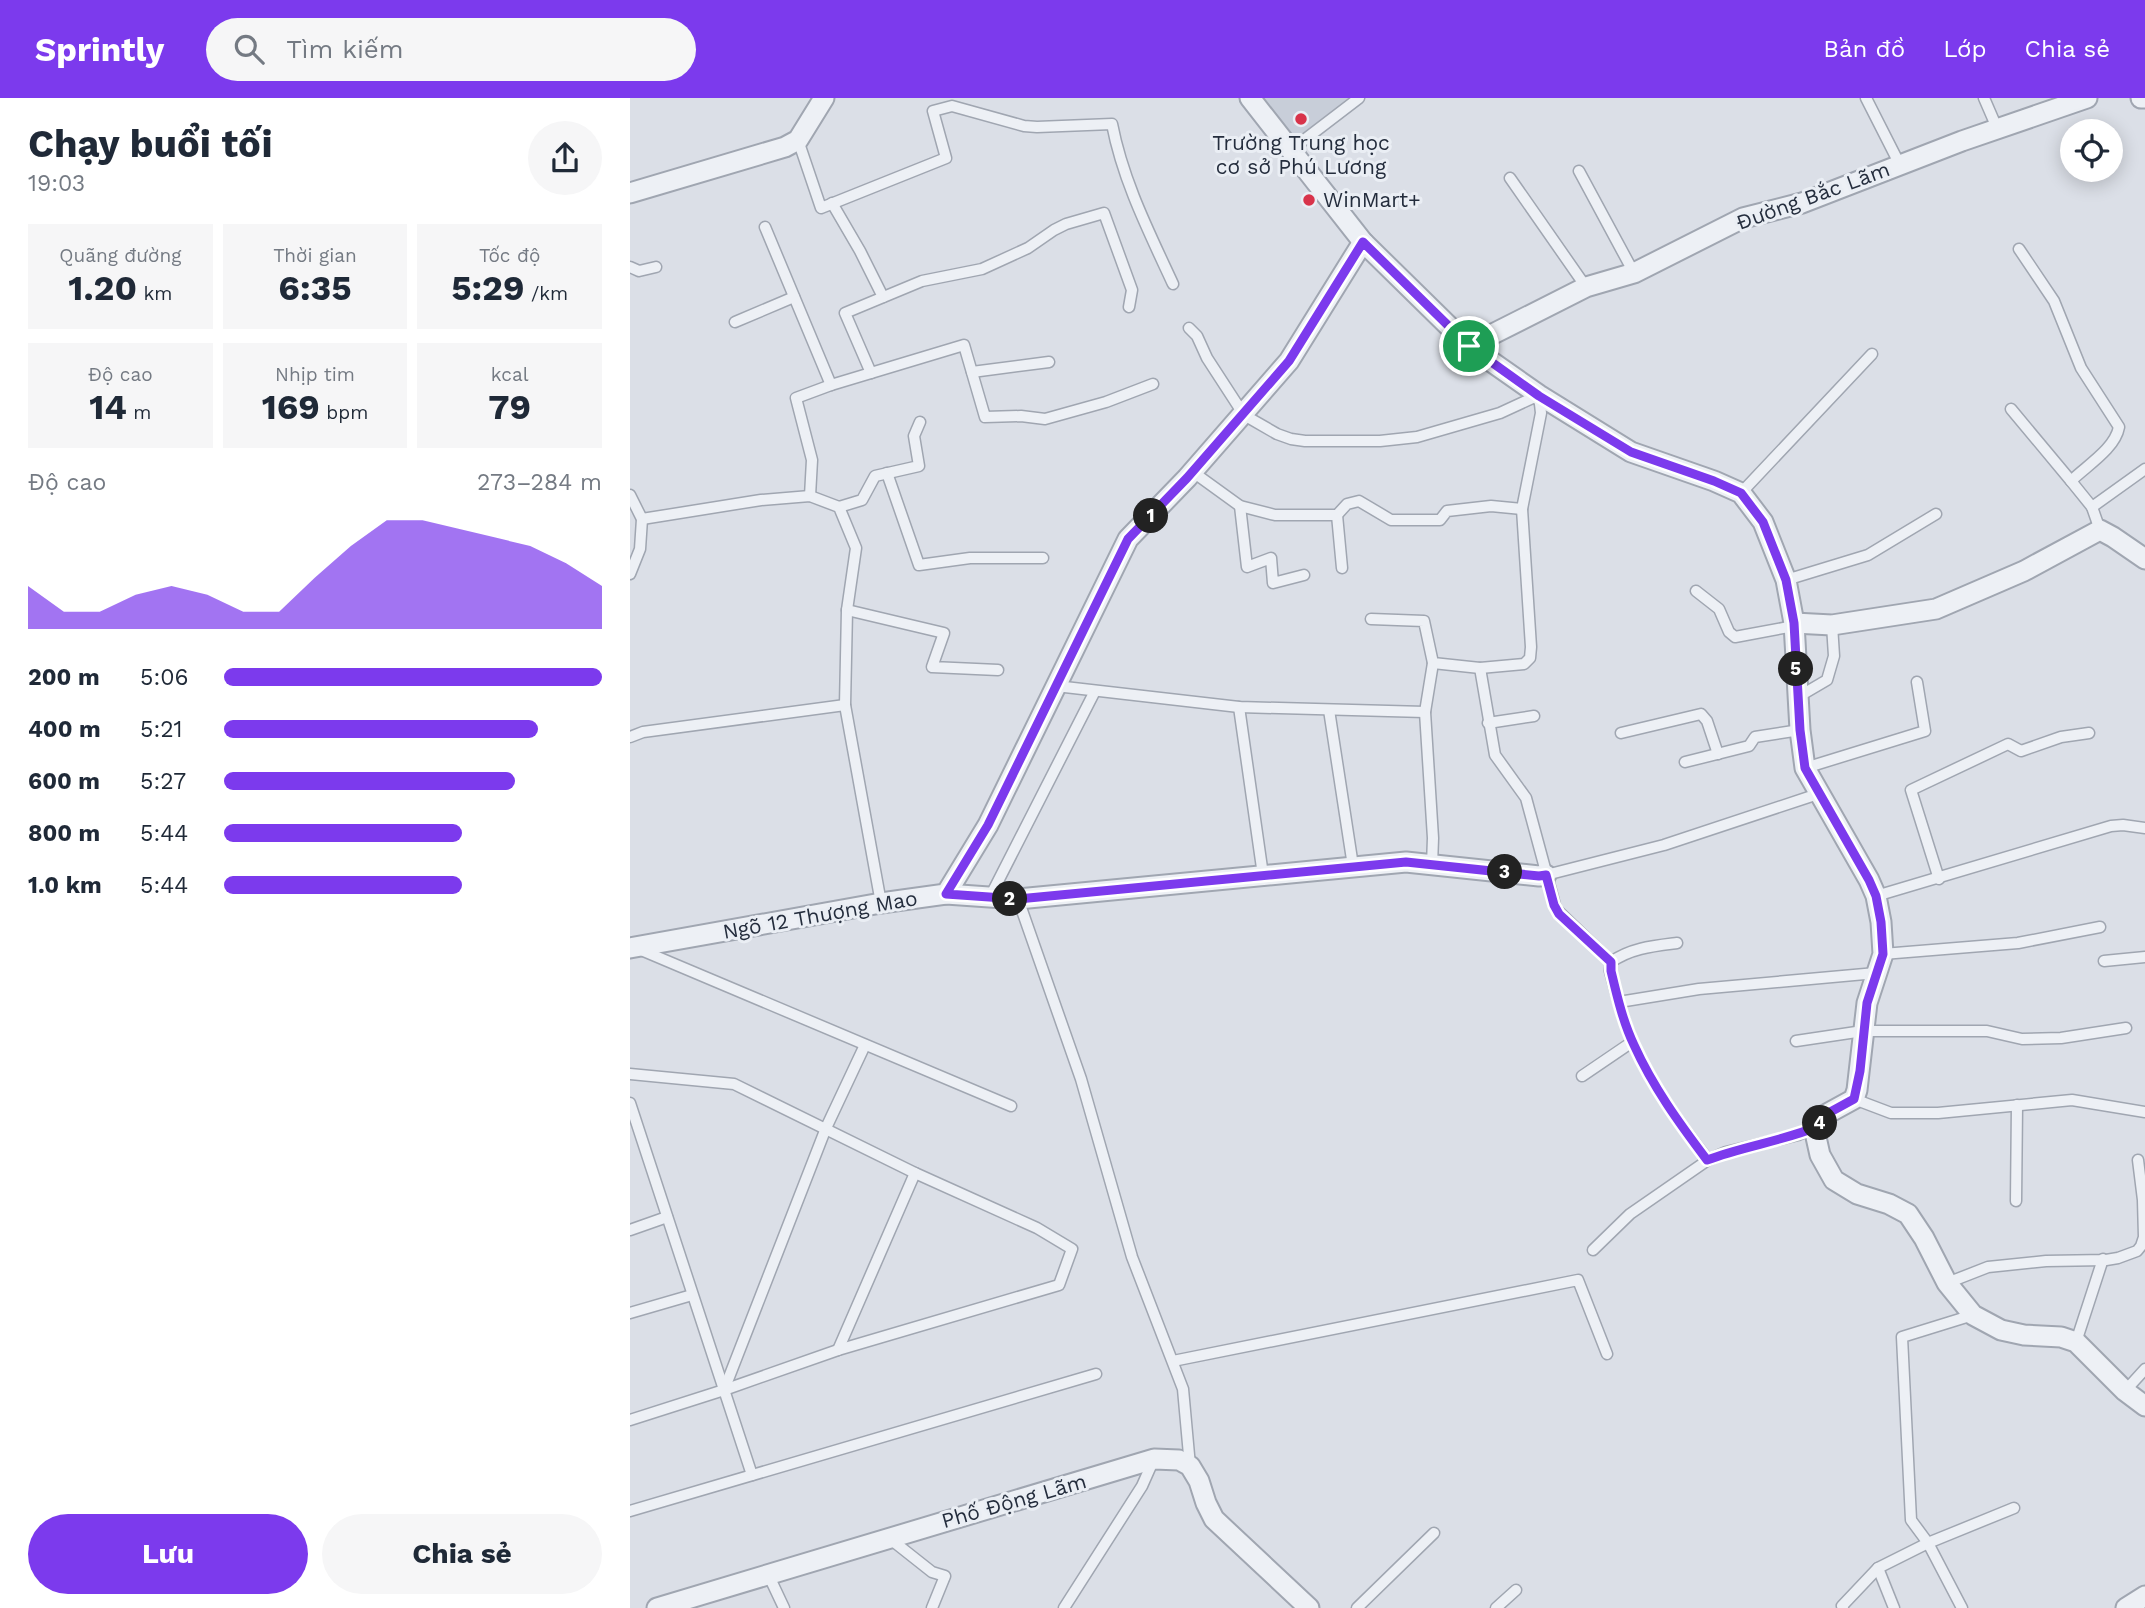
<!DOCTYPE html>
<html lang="vi">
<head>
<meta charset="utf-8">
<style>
	body { margin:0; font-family:"Work Sans",sans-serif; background:#f6f6f7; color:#1f2937; height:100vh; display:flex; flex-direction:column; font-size:26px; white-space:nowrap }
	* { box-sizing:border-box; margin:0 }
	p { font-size:23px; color:#747a83 }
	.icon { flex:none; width:38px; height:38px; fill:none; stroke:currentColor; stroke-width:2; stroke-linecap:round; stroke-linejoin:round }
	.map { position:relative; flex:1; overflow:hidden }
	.side { display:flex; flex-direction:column; background:#fff; width:630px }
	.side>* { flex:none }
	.controls { position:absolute; left:1430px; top:21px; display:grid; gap:14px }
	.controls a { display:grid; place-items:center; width:63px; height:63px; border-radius:50%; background:#fff; box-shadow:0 4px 18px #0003; font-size:35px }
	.pin { position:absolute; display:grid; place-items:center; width:60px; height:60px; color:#fff; margin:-30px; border:4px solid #fff; border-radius:50%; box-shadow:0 2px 7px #0007 }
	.km { position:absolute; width:35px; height:35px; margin:-18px; border-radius:50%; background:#222; color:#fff; font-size:19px; line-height:35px; text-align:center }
	.round { display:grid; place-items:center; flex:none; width:74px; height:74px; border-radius:37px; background:#f6f6f7 }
	.head { display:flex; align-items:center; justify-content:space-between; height:119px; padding:0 28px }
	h1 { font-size:38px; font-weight:700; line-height:52px }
	.stats { display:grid; grid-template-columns:repeat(3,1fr); gap:10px; height:119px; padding:7px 28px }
	.stats div { display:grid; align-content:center; border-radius:0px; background:#f6f6f7; text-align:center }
	.stats b { font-size:35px; font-weight:700 }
	.stats small { font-size:19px; font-weight:400 }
	.stats p { font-size:19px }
	.chart { height:196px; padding:14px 28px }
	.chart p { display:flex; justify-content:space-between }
	.chart svg { width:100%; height:126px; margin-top:7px; fill:#7c3aed; opacity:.7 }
	.cta { display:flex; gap:14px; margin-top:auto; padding:14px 28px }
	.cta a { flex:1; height:80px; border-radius:42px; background:#7c3aed; color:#fff; font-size:28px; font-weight:700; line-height:80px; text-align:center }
	.cta a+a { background:#f6f6f7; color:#1f2937 }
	ul { padding:0 28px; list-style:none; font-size:23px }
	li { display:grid; grid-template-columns:112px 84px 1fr; align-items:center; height:52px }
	li i { height:18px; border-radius:9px; background:#7c3aed }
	header { display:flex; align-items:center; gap:42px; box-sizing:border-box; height:98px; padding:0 35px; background:#7c3aed; color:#fff }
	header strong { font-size:33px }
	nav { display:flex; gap:38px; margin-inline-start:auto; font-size:24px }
	.search { width:490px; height:63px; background:#f6f6f7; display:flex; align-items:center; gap:18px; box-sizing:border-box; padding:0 24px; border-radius:38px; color:#747a83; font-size:26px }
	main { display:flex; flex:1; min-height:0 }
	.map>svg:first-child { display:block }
	.built { fill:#c8ced9 }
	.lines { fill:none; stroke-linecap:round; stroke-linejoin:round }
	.service-casing { stroke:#a0a6b1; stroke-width:13 }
	.minor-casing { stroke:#a0a6b1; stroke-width:23 }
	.service { stroke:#edf0f5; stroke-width:10 }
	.minor { stroke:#edf0f5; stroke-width:19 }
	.route-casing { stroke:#fff; stroke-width:14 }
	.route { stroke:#7c3aed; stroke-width:9 }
	.poi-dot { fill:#d8334a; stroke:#eaeef4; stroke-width:2.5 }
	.labels { text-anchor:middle; stroke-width:6; stroke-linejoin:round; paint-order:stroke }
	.poi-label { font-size:21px; fill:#242d3d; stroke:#eaeef4 }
	.street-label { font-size:21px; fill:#242d3d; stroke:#eaeef4 }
</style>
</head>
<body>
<header>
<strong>Sprintly</strong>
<div class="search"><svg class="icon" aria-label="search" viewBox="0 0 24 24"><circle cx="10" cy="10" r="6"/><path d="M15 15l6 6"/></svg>Tìm kiếm</div>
<nav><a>Bản đồ</a><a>Lớp</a><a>Chia sẻ</a></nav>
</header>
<main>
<section class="side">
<div class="head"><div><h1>Chạy buổi tối</h1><p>19:03</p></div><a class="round"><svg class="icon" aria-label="share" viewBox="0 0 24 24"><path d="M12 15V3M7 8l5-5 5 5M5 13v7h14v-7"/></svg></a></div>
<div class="stats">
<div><p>Quãng đường</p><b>1.20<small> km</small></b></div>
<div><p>Thời gian</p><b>6:35</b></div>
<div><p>Tốc độ</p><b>5:29<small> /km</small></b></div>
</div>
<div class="stats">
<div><p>Độ cao</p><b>14<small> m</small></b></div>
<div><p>Nhịp tim</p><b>169<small> bpm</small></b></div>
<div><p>kcal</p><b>79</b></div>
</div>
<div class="chart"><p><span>Độ cao</span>273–284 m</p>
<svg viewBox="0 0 160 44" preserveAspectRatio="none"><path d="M0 44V29L10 38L20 38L30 32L40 29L50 32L60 38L70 38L80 26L90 15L100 6L110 6L120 9L130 12L140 15L150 21L160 29V44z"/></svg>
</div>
<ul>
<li><b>200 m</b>5:06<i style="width:100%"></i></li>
<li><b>400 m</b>5:21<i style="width:83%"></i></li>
<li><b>600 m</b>5:27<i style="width:77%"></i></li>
<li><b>800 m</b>5:44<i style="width:63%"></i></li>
<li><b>1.0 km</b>5:44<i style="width:63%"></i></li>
</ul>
<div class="cta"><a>Lưu</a><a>Chia sẻ</a></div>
</section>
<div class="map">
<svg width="1515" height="1510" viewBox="0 0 1515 1510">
	<rect width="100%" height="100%" fill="#dbdfe7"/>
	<polygon class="built" points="632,0 723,0 665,42"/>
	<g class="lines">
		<defs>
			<g id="service">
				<polyline points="1236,0 1270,67"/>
				<polyline points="1354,0 1367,30"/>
				<path d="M 168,42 L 191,110 L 316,60 L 303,13 L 322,8 L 394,28 L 407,29 L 482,26 C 493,83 519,134 543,186"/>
				<polyline points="661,52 729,0"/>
				<polyline points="949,73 1004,175"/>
				<polyline points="880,80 956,189"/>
				<polyline points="202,105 230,153 253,199"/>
				<polyline points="135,129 201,287"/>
				<path d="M 1389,151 L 1424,203 L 1451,270 L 1489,329 C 1485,351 1456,368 1441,383 L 1462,409"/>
				<polyline points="0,169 9,173 26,169"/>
				<polyline points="105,224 164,199"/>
				<polyline points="559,230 567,238 577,260 614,317 647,336 661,341 675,343 750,343 787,339 870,315 909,297 911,315 892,411 901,549 900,560 894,566 850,570 803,565 794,523 741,521"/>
				<polyline points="342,274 419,264"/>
				<polyline points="241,275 215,215 292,183 352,171 398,150 424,132 436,126 474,115 502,192 499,209"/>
				<polyline points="1381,311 1441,383"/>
				<polyline points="563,374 610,408 645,417 707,417 717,406 729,403 761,422 810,422 817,413 861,408 892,411"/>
				<polyline points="257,375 289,467 340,460 413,460"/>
				<polyline points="1111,395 1242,256"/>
				<polyline points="0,397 12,421 10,451 0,476"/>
				<polyline points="180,398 182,362 166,300 201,287 334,247 355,319 391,318 415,321 476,304 523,286"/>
				<polyline points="610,408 617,469 641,460 643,485 674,477"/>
				<polyline points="209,409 232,402 245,378 289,368 284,338 290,324"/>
				<polyline points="707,417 712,470"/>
				<polyline points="12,421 131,402 180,398 209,409 226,450 217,512 215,607 251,805"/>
				<polyline points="1470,432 1462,409 1515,371"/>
				<polyline points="1156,482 1238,457 1306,416"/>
				<polyline points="1066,493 1089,511 1099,534 1105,539 1164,528"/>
				<polyline points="217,512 314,535 302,569 368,572"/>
				<polyline points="850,570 865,657 896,700 926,811 981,864"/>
				<polyline points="426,588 609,609 795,614"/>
				<polyline points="1168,599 1197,582 1204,558 1202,527"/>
				<polyline points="609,609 633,777"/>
				<polyline points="699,612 723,768"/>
				<polyline points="858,625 904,618"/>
				<polyline points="991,635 1071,616 1077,623 1088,656"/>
				<polyline points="0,639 13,634 215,607"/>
				<polyline points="1055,664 1119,648 1125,639 1170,632"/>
				<polyline points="1175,670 1295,633 1287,584"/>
				<polyline points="802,767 803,740 795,614 803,565"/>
				<polyline points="916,777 1034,747 1188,696"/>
				<polyline points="1309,781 1281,692 1378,646 1391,653 1431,639 1459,635"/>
				<polyline points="1246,798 1481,728 1493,727 1515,730"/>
				<polyline points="360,799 465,593"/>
				<polyline points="388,801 451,981 502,1159 553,1291 560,1368"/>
				<path d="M 1047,845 C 1023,848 1001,850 981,864 L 980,873 C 987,898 993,924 1004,947 C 1023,989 1049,1025 1078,1062"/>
				<polyline points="11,852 381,1008"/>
				<polyline points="1253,856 1388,845 1470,829"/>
				<polyline points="1474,863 1515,859"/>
				<polyline points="989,904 1069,891 1246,875"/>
				<polyline points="1166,943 1233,933 1357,933 1392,941 1431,940 1496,930"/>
				<polyline points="0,976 104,986 285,1075 407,1130 442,1151 429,1187 208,1252 94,1292 0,1322"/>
				<polyline points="952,978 1002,944"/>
				<polyline points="1224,1001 1261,1015 1308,1015 1442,1002 1515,1014"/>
				<polyline points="0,1005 122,1377"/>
				<polyline points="1386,1103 1387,1007"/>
				<polyline points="0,1132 37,1119"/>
				<polyline points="963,1152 1000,1116 1078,1062 1096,1054 1168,1037 1188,1028"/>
				<polyline points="1317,1185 1358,1169 1416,1163 1476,1162 1488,1160 1507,1153 1511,1148 1514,1139 1513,1102 1508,1062"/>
				<polyline points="0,1215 62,1197"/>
				<polyline points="1446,1244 1473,1161"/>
				<polyline points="208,1252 285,1075"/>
				<polyline points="543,1263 948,1182 977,1256"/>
				<polyline points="94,1292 196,1030 235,947"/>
				<polyline points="1495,1293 1515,1271"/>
				<polyline points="0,1413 466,1276"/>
				<polyline points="259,1440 302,1474 315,1478 302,1510"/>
				<polyline points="1248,1470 1264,1510"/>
				<polyline points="138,1476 154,1510"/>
				<polyline points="434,1510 512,1388 524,1361"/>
				<polyline points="727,1510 804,1435"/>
				<polyline points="866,1510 886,1492"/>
				<polyline points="1213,1510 1212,1508 1248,1470 1298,1445 1384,1410"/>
				<polyline points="1332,1510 1298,1445 1281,1422 1272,1239 1343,1217"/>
			</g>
			<g id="minor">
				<polyline points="620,0 733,144 839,248 909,297 1001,354 1084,383 1111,395 1133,424 1156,482 1164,525 1170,632 1175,670 1239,782 1246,798 1251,824 1253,856 1237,905 1227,992 1224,1001 1193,1018 1186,1039 1190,1057 1204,1082 1227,1096 1259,1106 1278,1116 1294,1140 1317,1185 1343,1217 1371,1232 1394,1237 1431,1239 1446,1244 1495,1293 1515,1308"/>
				<polyline points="1511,0 1515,0"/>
				<polyline points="0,95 155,49 168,42 194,0"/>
				<polyline points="839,248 956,189 1004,175 1113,120 1172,105 1332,43 1457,0"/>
				<polyline points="1164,525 1202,527 1306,511 1394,473 1470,432 1483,439 1515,461"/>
				<polyline points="316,796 388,801 776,764 909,778 916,777"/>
				<polyline points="0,850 251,805 316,796 358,727 498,441 557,380 659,263 733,144"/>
				<polyline points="27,1510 524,1361 549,1362 560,1368 569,1383 576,1405 584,1421 679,1510"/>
				<polyline points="1496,1510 1515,1498"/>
			</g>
		</defs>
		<use href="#service" class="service-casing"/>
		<use href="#minor" class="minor-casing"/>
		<use href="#service" class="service"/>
		<use href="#minor" class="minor"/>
	</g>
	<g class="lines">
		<defs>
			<path id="route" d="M 733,144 L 839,248 L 909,298 L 1001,354 L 1084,383 L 1111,395 L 1133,424 L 1156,482 L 1164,525 L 1170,632 L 1175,670 L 1239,782 L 1246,798 L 1251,824 L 1253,856 L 1237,905 L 1230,973 L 1224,1001 L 1193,1018 L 1189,1028 C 1153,1043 1114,1048 1077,1062 C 1049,1025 1023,989 1004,947 C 993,924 987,898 981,873 L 981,864 L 929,816 L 924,807 L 916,777 L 909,778 L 776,764 L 388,801 L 316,796 L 358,727 L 498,441 L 557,380 L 659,263 Z"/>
		</defs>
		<use href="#route" class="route-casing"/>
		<use href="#route" class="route"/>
	</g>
	<g class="poi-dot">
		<circle cx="671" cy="21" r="7"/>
		<circle cx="679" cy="102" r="7"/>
	</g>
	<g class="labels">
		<g class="poi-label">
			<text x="671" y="52">Trường Trung học<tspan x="671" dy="24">cơ sở Phú Lương</tspan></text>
			<text x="693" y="109" text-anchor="start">WinMart+</text>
		</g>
		<g class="street-label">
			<text transform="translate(1183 98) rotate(-20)" y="7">Đường Bắc Lãm</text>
			<text transform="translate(190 817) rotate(-10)" y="7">Ngõ 12 Thượng Mao</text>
			<text transform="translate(384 1403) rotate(-16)" y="7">Phố Động Lãm</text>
		</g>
	</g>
</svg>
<div class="controls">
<a><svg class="icon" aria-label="locate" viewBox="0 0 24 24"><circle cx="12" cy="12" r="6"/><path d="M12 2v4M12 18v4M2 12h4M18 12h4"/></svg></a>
</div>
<div class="pin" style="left:839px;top:248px;background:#1e9e55"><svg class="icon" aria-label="arrive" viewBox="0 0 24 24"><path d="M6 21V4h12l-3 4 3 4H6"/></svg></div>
<b class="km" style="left:521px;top:418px">1</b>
<b class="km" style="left:380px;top:801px">2</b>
<b class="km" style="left:875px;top:774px">3</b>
<b class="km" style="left:1190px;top:1025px">4</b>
<b class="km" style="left:1166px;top:571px">5</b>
</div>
</main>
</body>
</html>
